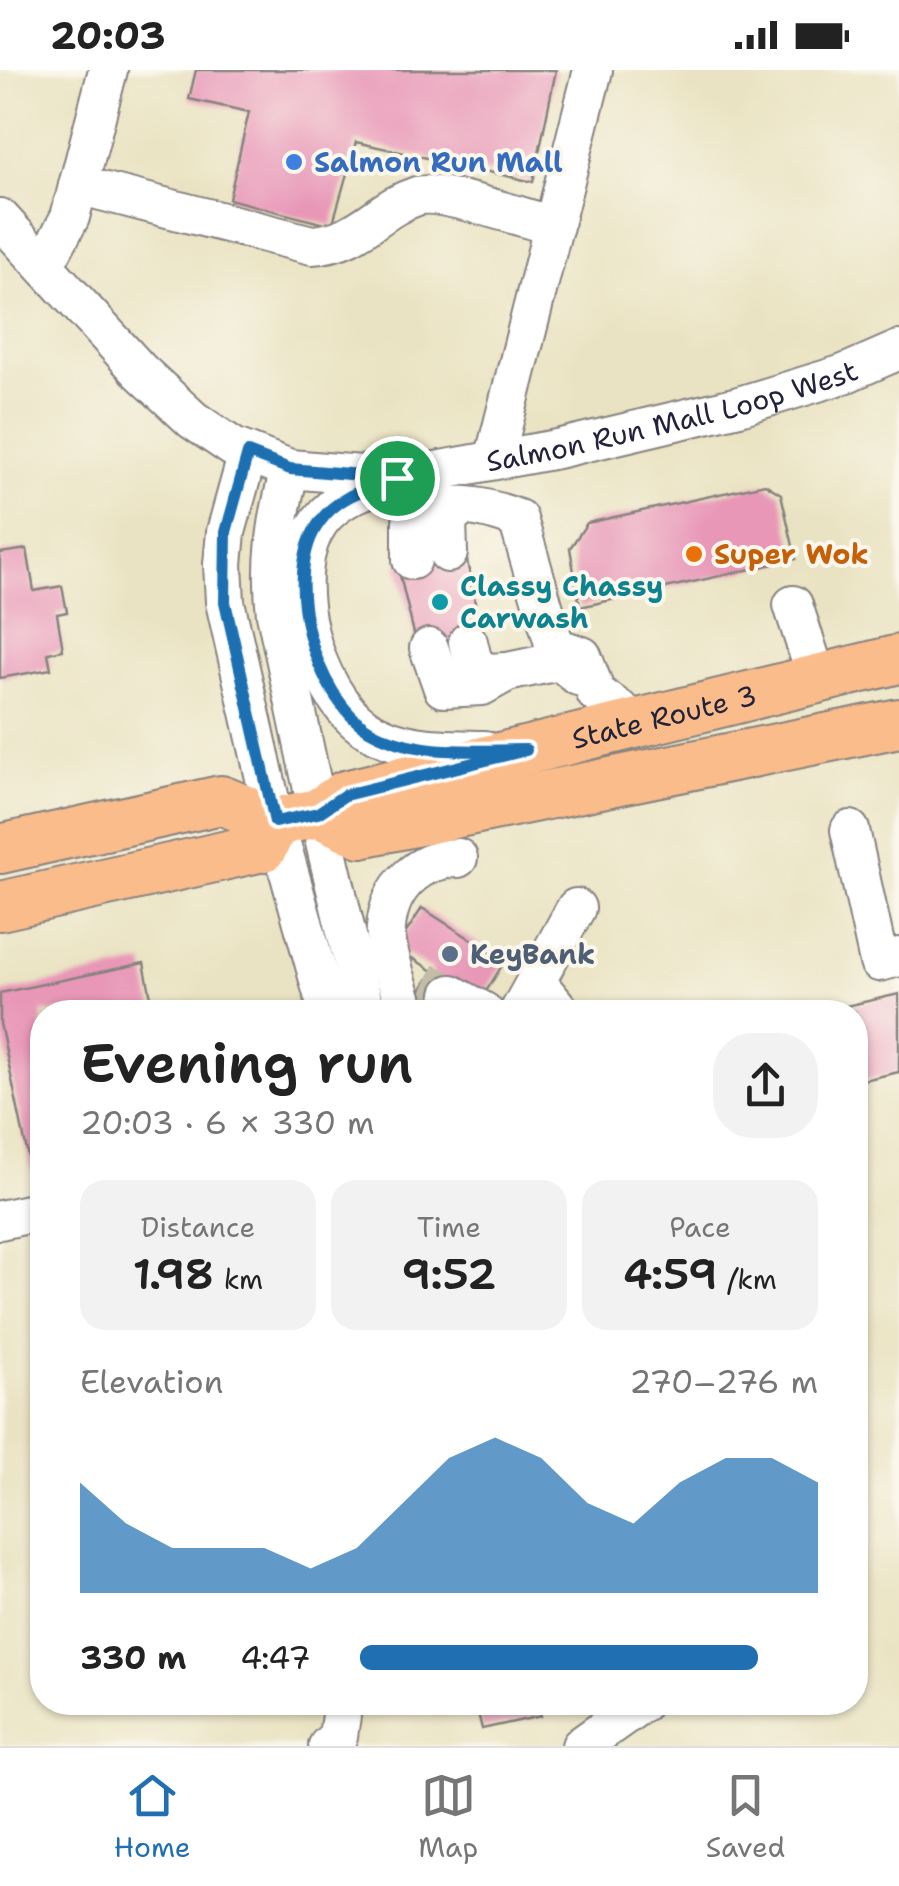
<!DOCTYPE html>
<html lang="en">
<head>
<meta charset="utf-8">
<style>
	body { margin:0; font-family:"Shantell Sans",sans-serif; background:#f2f2f2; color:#222; height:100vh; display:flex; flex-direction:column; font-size:38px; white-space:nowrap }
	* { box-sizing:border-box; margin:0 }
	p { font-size:32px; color:#767676 }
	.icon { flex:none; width:55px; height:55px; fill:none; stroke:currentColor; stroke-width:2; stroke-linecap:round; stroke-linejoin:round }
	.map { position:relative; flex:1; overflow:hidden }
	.drawer { position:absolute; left:30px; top:930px; width:838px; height:715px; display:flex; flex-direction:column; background:#fff; border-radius:40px; box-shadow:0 2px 8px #0004 }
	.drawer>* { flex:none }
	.pin { position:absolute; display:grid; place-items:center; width:85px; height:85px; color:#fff; margin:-42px; border:5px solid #fff; border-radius:50%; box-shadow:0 2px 10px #0007 }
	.round { display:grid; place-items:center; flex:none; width:105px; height:105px; border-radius:40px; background:#f2f2f2 }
	.headline { display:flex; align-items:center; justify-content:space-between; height:170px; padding:0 50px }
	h1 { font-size:55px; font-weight:600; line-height:75px }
	.figures { display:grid; grid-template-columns:repeat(3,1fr); gap:15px; height:170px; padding:10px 50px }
	.figures div { display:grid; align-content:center; border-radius:25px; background:#f2f2f2; text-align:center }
	.figures b { font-size:42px; font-weight:600 }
	.figures small { font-size:28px; font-weight:400 }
	.figures p { font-size:28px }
	.chart { height:280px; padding:20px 50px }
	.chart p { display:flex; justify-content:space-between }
	.chart svg { width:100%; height:180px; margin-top:10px; fill:#1f6fb2; opacity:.7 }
	ul { padding:0 50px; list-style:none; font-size:32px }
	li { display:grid; grid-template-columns:160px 120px 1fr; align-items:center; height:75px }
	li i { height:25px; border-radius:12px; background:#1f6fb2 }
	.status { display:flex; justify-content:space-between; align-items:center; height:70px; padding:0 50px; background:#fff; direction:ltr }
	.status svg { height:28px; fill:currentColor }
	.menu { display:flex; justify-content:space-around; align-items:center; height:140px; border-top:2px solid #e0e0e0; background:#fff; font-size:28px; color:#767676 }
	.menu a { display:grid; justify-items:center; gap:5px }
	.menu .on { color:#1f6fb2 }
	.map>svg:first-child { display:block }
	.building { fill:#e897b7 }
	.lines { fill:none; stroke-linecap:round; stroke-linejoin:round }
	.minor-tunnel { stroke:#c2bca8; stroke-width:38; stroke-dasharray:38 19; stroke-linecap:butt }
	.minor-casing { stroke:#86827f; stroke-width:42 }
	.major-casing { stroke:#86827f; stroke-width:52 }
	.minor { stroke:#fff; stroke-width:38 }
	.major { stroke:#fabc8b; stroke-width:48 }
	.route-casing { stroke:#fff; stroke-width:20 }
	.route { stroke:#1f6fb2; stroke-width:12 }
	.shop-dot { fill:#3f7fe0; stroke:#fbf7ec; stroke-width:4 }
	.food-dot { fill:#e8710a; stroke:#fbf7ec; stroke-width:4 }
	.culture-dot { fill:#0f9aa8; stroke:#fbf7ec; stroke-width:4 }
	.service-dot { fill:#5c6f8a; stroke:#fbf7ec; stroke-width:4 }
	.labels { text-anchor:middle; stroke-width:8; stroke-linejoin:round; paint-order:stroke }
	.shop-label { font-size:28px; font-weight:bold; fill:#366cbe; stroke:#fbf7ec; text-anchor:start }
	.street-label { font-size:28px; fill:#22223b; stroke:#fbf7ec }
	.food-label { font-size:28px; font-weight:bold; fill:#c56008; stroke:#fbf7ec; text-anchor:start }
	.culture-label { font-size:28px; font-weight:bold; fill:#0d838f; stroke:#fbf7ec; text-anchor:start }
	.service-label { font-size:28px; font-weight:bold; fill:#4e5e75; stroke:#fbf7ec; text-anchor:start }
</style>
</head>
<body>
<div class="status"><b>20:03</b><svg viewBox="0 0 49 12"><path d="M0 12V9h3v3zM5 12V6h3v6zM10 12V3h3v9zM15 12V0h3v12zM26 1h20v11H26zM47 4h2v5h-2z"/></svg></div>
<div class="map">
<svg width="899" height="1676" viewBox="0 0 899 1676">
	<rect width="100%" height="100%" fill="#fbf7ec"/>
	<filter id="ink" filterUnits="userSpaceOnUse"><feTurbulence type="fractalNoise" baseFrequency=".01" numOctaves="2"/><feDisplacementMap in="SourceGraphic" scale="20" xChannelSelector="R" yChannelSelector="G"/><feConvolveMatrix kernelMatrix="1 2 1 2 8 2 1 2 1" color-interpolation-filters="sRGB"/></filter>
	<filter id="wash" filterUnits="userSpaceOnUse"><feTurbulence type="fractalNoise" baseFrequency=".0048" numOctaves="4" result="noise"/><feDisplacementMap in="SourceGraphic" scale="40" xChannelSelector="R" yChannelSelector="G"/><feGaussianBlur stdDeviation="2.25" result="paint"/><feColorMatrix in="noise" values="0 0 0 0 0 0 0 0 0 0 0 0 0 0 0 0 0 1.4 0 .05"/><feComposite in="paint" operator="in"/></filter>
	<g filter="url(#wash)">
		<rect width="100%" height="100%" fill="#eae3c3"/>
		<g id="blocks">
			<g class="building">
				<polygon points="196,0 556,0 533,112 356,72 332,156 229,129 249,42 189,29"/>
				<polygon points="765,414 781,424 796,489 580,537 570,478 587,453"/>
				<polygon points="27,479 34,521 62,516 67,542 57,544 63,580 48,583 51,599 0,608 0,483"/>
				<polygon points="465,480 482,570 418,580 397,493"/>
				<polygon points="422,838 505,891 480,931 456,916 439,942 424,942 412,935 433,901 396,878"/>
				<polygon points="144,893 154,942 42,942 42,1098 31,1101 0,953 0,923"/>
				<polygon points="899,924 899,1002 855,1012 855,942 824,941"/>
				<polygon points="435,1632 538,1632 541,1646 482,1659 476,1635 437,1644"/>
			</g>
		</g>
	</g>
	<g filter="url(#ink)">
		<use href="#blocks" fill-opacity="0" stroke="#86827f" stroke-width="2.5"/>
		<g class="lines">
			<polyline class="minor-tunnel" points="426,912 451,924"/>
			<defs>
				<g id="minor">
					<path d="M 78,115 L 312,175 C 361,172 376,139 417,126 C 439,119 526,149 554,156"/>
					<path id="s1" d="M 0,148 L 140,301 L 193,350 L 233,377 L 290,399 L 397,408 L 557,379 L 739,336 L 844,304 L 899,280"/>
					<polyline points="44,196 70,147 108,0"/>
					<polyline points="248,383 226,462 223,494 225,532 275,752 328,942"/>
					<polyline points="494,390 593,0"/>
					<path d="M 290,399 C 277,448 270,493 276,544 L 318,743 L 365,942"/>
					<path d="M 391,410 C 364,419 337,428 320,451 C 281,503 313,624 366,658 C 402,681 443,679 484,680"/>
					<polyline points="448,483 447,449 461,436"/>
					<path d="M 412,490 L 412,451 C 446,427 481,435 518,449 L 555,577 L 582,586 L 596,623 L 638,653"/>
					<polyline points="793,535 817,609"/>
					<polyline points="468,572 473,593 486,603 507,602"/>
					<polyline points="429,578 443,618 482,616 507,602 560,591 578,606"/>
					<polyline points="850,760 879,892 899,887"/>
					<polyline points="537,913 561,942"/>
					<polyline points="451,924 484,942"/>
					<path d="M 406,942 C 401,920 384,879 386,858 C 389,816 419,789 458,788"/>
					<polyline points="519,942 576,838"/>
					<polyline points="0,1150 42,1141"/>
					<polyline points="328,1676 338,1666 343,1632"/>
					<polyline points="581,1676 643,1632"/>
				</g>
				<g id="major">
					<polyline points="318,743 361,763 899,653"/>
					<path id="s2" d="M 275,752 L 318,743 L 345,725 L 899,589"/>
					<polyline points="0,779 221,730 275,752"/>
					<polyline points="0,836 263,777 275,752"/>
				</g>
			</defs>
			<use href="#minor" class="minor-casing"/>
			<use href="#major" class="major-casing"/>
			<use href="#minor" class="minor"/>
			<use href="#major" class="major"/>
		</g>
	</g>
	<g class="lines" filter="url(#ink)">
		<defs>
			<path id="route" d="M 248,383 L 290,399 L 397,408 C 368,418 337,426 319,453 C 281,505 314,628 369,660 C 416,687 474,680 526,680 L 345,725 L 318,743 L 275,752 L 225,532 L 226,462 Z"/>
		</defs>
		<use href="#route" class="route-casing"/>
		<use href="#route" class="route"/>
	</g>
	<circle class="shop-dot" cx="294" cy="92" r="10"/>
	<circle class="food-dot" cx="694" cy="484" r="10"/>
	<circle class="culture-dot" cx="440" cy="532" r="10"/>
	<circle class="service-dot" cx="450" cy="884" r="10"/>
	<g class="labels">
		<g class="shop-label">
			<text x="314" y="102">Salmon Run Mall</text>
		</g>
		<g class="street-label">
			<text dy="10" stroke="none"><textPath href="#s1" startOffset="778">Salmon Run Mall Loop West</textPath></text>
			<text dy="10" stroke="none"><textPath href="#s2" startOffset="405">State Route 3</textPath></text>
		</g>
		<g class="food-label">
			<text x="714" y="494">Super Wok</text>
		</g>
		<g class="culture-label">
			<text x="460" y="526">Classy Chassy<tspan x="460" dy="32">Carwash</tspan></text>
		</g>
		<g class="service-label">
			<text x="470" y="894">KeyBank</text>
		</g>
	</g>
</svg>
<div class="pin" style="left:397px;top:408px;background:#1e9e55"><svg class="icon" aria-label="arrive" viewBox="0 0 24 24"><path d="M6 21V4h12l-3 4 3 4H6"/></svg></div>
<section class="drawer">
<div class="headline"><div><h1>Evening run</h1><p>20:03 · 6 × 330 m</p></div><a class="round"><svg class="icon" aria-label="share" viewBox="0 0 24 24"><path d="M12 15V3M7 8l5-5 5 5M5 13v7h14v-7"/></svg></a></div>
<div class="figures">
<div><p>Distance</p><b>1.98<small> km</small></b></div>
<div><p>Time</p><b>9:52</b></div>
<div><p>Pace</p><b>4:59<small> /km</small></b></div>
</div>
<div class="chart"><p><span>Elevation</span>270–276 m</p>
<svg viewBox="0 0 160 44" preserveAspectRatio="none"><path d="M0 44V17L10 27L20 33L30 33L40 33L50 38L60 33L70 22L80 11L90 6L100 11L110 22L120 27L130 17L140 11L150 11L160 17V44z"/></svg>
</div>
<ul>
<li><b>330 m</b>4:47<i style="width:87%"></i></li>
</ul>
</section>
</div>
<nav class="menu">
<a class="on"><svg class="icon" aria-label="home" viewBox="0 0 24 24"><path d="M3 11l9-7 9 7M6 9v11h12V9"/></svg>Home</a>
<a><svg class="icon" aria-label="map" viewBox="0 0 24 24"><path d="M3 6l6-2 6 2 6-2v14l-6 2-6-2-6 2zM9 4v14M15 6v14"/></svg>Map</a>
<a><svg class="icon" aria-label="saved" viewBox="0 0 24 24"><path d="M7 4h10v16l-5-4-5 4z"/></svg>Saved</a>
</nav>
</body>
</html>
